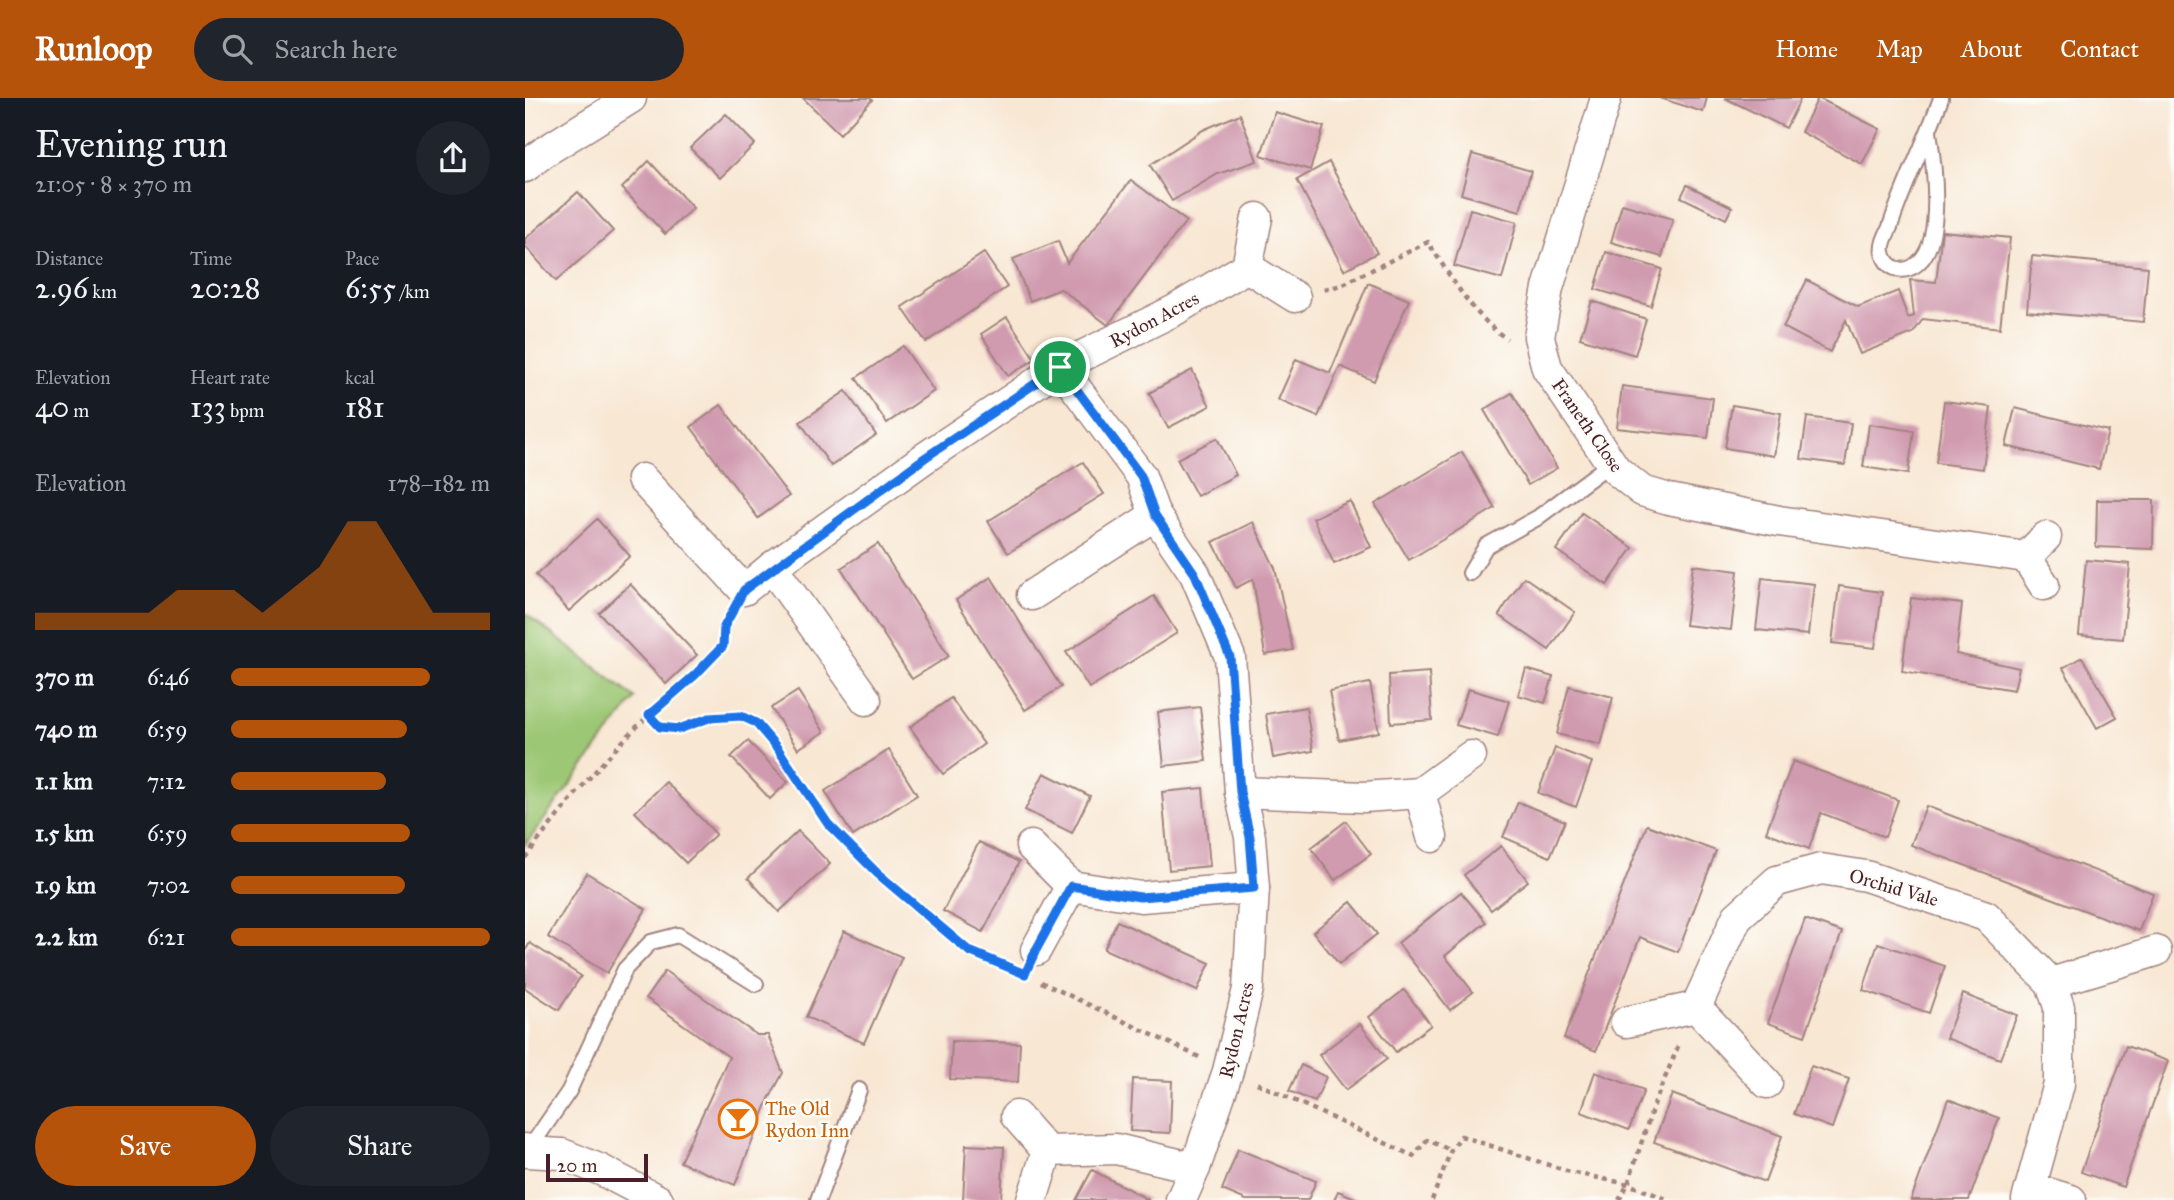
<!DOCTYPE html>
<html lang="en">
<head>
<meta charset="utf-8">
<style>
	body { margin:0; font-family:"IM FELL Great Primer",serif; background:#20242c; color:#f1f3f6; height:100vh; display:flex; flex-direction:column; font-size:26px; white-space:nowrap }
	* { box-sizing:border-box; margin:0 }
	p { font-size:23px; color:#9ea1a6 }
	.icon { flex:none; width:38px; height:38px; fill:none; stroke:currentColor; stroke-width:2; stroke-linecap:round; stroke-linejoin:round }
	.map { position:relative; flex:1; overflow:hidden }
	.panel { display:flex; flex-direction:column; background:#171b24; width:525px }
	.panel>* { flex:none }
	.scale { position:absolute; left:21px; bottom:18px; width:102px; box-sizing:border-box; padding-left:7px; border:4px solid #4a1f2b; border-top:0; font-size:19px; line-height:24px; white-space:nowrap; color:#4a1f2b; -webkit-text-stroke:5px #fdfcf7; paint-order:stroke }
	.pin { position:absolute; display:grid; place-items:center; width:60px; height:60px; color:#fff; margin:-30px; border:4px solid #fff; border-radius:50%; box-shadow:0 2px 7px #0007 }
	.round { display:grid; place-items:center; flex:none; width:74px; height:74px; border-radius:37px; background:#20242c }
	.headline { display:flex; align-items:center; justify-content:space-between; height:119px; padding:0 35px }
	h1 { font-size:38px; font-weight:600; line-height:52px }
	.figures { display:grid; grid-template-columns:repeat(3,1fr); gap:10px; height:119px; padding:7px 35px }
	.figures div { display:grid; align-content:center }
	.figures b { font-size:30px; font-weight:600 }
	.figures small { font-size:19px; font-weight:400 }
	.figures p { font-size:19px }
	.chart { height:196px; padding:14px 35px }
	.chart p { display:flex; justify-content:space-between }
	.chart svg { width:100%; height:126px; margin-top:7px; fill:#b45309; opacity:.7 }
	.action { display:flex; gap:14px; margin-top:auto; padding:14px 35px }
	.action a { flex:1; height:80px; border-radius:42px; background:#b45309; color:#fff; font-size:28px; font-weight:600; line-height:80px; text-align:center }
	.action a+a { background:#20242c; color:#f1f3f6 }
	ul { padding:0 35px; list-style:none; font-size:23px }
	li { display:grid; grid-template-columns:112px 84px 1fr; align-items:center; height:52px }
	li i { height:18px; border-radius:9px; background:#b45309 }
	header { display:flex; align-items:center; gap:42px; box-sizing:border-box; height:98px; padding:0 35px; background:#b45309; color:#fff }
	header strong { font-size:33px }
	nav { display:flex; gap:38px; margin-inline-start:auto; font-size:24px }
	.search { width:490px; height:63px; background:#20242c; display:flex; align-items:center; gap:18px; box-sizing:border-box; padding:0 24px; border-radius:38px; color:#9ea1a6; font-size:26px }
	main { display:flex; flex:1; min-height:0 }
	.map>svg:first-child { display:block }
	.green { fill:#9cc774; stroke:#737350; stroke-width:2 }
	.building { fill:#d09aaf }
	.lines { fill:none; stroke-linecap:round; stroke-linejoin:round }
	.lane-casing { stroke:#a1837f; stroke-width:18 }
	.street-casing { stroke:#a1837f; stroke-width:33 }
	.path { stroke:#a1837f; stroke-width:4.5; stroke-dasharray:5 5; stroke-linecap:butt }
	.lane { stroke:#fff; stroke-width:14 }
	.street { stroke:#fff; stroke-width:30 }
	.route-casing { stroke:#fff; stroke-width:14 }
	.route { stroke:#1a73e8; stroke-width:9 }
	.labels { text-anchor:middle; stroke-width:5; stroke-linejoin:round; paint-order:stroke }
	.street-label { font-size:19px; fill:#4a1f2b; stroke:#fdfcf7 }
	.food-label { font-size:19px; fill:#c56008; stroke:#fdfcf7; text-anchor:start }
</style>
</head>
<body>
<header>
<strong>Runloop</strong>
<div class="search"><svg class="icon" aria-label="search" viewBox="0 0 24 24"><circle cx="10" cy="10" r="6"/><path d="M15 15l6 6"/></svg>Search here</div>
<nav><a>Home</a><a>Map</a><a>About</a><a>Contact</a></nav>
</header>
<main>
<section class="panel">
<div class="headline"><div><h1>Evening run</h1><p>21:05 · 8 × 370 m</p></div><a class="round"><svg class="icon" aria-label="share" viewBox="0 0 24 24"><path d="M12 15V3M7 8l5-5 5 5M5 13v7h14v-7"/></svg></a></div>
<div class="figures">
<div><p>Distance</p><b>2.96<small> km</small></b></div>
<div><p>Time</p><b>20:28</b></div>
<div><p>Pace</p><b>6:55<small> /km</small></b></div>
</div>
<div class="figures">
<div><p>Elevation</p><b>40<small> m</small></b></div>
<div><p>Heart rate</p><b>133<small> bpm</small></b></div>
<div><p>kcal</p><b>181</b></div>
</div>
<div class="chart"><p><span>Elevation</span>178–182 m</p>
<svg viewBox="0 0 160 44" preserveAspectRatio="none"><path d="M0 44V38L10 38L20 38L30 38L40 38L50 30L60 30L70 30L80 38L90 30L100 22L110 6L120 6L130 22L140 38L150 38L160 38V44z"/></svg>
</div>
<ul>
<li><b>370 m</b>6:46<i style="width:77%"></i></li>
<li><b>740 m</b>6:59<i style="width:68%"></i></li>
<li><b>1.1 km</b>7:12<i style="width:60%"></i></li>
<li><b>1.5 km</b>6:59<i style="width:69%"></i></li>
<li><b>1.9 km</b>7:02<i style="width:67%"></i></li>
<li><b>2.2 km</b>6:21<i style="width:100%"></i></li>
</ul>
<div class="action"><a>Save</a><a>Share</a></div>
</section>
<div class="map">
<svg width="1649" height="1102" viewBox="0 0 1649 1102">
	<rect width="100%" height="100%" fill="#fdfcf7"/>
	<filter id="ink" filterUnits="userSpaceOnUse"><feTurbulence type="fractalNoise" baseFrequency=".0143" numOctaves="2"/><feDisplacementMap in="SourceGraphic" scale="14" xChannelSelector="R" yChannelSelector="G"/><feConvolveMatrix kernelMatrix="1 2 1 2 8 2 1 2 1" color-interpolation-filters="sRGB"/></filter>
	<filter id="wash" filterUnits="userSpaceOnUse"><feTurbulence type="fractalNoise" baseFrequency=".00686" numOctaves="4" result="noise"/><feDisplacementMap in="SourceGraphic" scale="28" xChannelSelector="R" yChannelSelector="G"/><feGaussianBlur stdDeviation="1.57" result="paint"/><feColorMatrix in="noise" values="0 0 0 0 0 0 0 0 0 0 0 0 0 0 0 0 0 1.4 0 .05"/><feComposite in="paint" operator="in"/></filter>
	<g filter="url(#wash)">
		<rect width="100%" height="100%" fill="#f8e7d3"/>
		<polygon class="green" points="0,515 110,600 0,747"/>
		<g id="blocks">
			<g class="building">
				<polygon points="278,0 345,0 347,2 315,36"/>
				<polygon points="1135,0 1182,0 1178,14"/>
				<polygon points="1200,0 1276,0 1261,30"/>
				<polygon points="1293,0 1355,31 1337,66 1276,34"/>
				<polygon points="750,14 799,29 785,72 736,57"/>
				<polygon points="201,16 230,46 195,80 165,50"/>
				<polygon points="715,16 732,63 693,76 647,103 625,67 678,32"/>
				<polygon points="947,56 1006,73 995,113 936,96"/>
				<polygon points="124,63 168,110 140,136 97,90"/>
				<polygon points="804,64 852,155 819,172 772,82"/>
				<polygon points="606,82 661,123 583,227 536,191 505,203 488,161 533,143 542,165"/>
				<polygon points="1162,87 1207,109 1201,121 1156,99"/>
				<polygon points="53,94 88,133 31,183 0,148 0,141"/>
				<polygon points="1097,106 1148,121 1137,159 1086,144"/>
				<polygon points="945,111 992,124 977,181 929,168"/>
				<polygon points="1417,133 1485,140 1475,230 1398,221 1388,235 1335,256 1321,222 1305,254 1258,229 1282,182 1333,209 1373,193 1383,220 1389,218 1385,182 1411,184"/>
				<polygon points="1081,154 1137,171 1126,208 1070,191"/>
				<polygon points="459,155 482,189 401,244 377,209"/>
				<polygon points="1507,158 1623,169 1618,224 1502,213"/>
				<polygon points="843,185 884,202 849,283 815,268 793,319 753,302 771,261 805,275"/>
				<polygon points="1067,203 1121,221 1110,257 1055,240"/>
				<polygon points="482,219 510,261 483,278 456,236"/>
				<polygon points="378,248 409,293 362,325 331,280"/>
				<polygon points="667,272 685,308 643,330 624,295"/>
				<polygon points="1097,288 1188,300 1183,340 1092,330"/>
				<polygon points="321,293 351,337 306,368 275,324"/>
				<polygon points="987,295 1032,370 1003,387 959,312"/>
				<polygon points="1419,303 1466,309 1458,371 1411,365"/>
				<polygon points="196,307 264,398 233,420 166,329"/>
				<polygon points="1207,307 1256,315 1249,358 1200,350"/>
				<polygon points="1490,310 1583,333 1574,371 1481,348"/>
				<polygon points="1282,319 1326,325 1320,367 1276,361"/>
				<polygon points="1344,326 1389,333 1383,376 1338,369"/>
				<polygon points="692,340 711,377 672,398 652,361"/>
				<polygon points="937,354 970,410 884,462 850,406"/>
				<polygon points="558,364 579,396 483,455 463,423"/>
				<polygon points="1572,402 1629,402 1628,451 1571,449"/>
				<polygon points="825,403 846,449 809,466 788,420"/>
				<polygon points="1057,415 1108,450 1082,487 1031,452"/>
				<polygon points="72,421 105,458 44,513 11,477"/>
				<polygon points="728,424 750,470 768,552 740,557 728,481 711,490 688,444"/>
				<polygon points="353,446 424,558 387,581 316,470"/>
				<polygon points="1561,462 1605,466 1598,541 1554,537"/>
				<polygon points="1168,467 1213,473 1206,532 1160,527"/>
				<polygon points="466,479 536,589 500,612 431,502"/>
				<polygon points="999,479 1050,514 1024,552 974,517"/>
				<polygon points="1237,480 1289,486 1283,537 1231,532"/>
				<polygon points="105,486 172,557 141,586 74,515"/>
				<polygon points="1314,488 1357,494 1350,550 1307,545"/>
				<polygon points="629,498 652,535 564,590 541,554"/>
				<polygon points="1386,500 1437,506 1431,556 1494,570 1489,592 1377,573"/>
				<polygon points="1557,559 1592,619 1572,630 1538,570"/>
				<polygon points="1001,571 1028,579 1020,605 993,597"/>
				<polygon points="904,574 907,622 866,625 864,577"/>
				<polygon points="845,585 854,634 814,642 804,593"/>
				<polygon points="1044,588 1088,599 1076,647 1032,636"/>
				<polygon points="943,591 984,603 973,639 931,627"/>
				<polygon points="273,593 299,634 273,651 246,610"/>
				<polygon points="426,600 459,646 418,676 385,629"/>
				<polygon points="675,609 681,663 639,668 633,614"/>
				<polygon points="781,609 788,653 748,660 741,616"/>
				<polygon points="223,643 263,684 245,701 206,659"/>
				<polygon points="1030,650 1067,664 1051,709 1013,695"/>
				<polygon points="364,652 392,697 328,738 300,693"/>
				<polygon points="1268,663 1373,702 1360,739 1296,715 1284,751 1241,734"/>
				<polygon points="519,675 565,698 547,735 500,712"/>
				<polygon points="141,684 191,736 161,765 110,714"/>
				<polygon points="678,690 685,768 644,772 637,694"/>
				<polygon points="993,704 1040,723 1025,759 978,739"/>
				<polygon points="1401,708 1628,795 1614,833 1386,747"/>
				<polygon points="821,723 846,756 810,782 786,750"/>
				<polygon points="1122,727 1191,753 1153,854 1115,839 1071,953 1039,940"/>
				<polygon points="273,733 305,766 254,814 223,780"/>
				<polygon points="454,744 494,764 458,834 418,813"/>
				<polygon points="976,748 1003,783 966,812 939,777"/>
				<polygon points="62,775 121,811 82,875 23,839"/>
				<polygon points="936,794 961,824 920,858 948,894 925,912 873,845"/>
				<polygon points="826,804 852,836 814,866 788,834"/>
				<polygon points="1280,821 1317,834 1280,938 1243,925"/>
				<polygon points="592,823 685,865 672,893 579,851"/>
				<polygon points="319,833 377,859 339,945 281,919"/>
				<polygon points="5,845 56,878 34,912 0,890 0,853"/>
				<polygon points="1353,845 1420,868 1404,915 1338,892"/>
				<polygon points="140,873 232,937 243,937 258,975 244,1001 210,1087 155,1064 204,959 121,900"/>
				<polygon points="879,892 906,927 871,954 844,919"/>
				<polygon points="1438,896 1492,917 1475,961 1421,940"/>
				<polygon points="835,926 862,961 821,992 794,957"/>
				<polygon points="427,943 495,945 493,984 425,981"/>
				<polygon points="1601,948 1643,963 1598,1089 1556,1074"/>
				<polygon points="776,967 801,979 790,1004 764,993"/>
				<polygon points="1286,968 1324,981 1307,1030 1269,1016"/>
				<polygon points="1070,974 1119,992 1104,1032 1056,1014"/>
				<polygon points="608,981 647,983 645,1035 605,1033"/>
				<polygon points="1147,996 1257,1038 1240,1084 1129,1044"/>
				<polygon points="1423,1001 1474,1020 1444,1102 1386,1102"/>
				<polygon points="441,1047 479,1049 476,1102 438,1102"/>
				<polygon points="713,1051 791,1083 783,1102 721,1102 697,1092"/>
				<polygon points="567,1072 624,1102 551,1102"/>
				<polygon points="813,1093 835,1102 809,1102"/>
			</g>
		</g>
	</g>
	<g filter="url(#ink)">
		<use href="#blocks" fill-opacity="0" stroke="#a1837f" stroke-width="2"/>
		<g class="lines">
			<defs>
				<g id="lane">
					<path d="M 1404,34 C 1409,64 1419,142 1394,164 C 1388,170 1379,174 1370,170 C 1364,168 1359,161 1358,154 C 1356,147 1362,136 1365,129 C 1379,85 1401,44 1416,0"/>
					<polyline points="945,475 961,448 1012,420 1086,365"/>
					<polyline points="2,1054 44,993 100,871 126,844 153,837 231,886"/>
					<polyline points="293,1102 334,992"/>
				</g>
				<g id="street">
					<polyline points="1081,0 1023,190 1014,239 1022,270 1091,372 1117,393 1144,401 1254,423 1501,459"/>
					<polyline points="0,69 19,54 106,0"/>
					<polyline points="722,169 770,199"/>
					<polyline points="535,269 616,378 630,417 670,476 705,559 715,694 725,739 729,790 723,891 703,973 670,1070 656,1102"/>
					<polyline points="117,381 219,492 247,469"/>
					<polyline points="1519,487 1501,459 1521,439"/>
					<polyline points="507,497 630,417"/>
					<polyline points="341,602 247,469 401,359 535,269 650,212 722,169 732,120"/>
					<polyline points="715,694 839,699 895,695 907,739"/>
					<polyline points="895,695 946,658"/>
					<polyline points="506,748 546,788 616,799 729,790"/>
					<polyline points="511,852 546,788"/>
					<polyline points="1526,885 1631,853"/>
					<polyline points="1101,924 1171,909"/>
					<polyline points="1242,985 1171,909 1212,819 1252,783 1296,771 1341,778 1461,818 1526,885 1534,909 1534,986 1502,1102"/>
					<polyline points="491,1018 522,1053 591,1051 670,1070"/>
					<polyline points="0,1051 2,1054 37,1056 76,1072 133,1102"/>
					<polyline points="1506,1090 1546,1102"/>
					<polyline points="507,1102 522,1053"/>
				</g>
			</defs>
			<use href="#lane" class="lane-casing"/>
			<use href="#street" class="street-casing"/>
			<g class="path">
				<path d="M 799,191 L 814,188 L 903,144 C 925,178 948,218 982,241"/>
				<polyline points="124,617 135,629 154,631 184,620 216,618 231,625 253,651 303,726 352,774 444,853 485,870"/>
				<path d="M 0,760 C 38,710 78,661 124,617 C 148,594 175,572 199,548 L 199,529 L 203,520"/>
				<polyline points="516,884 676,960"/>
				<polyline points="732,985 888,1058 902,1042 926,1052"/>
				<polyline points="907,1102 926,1052 936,1038 1045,1074 1103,1086 1144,1102"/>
				<polyline points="1094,1102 1103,1086 1128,1009 1154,946"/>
			</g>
			<use href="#lane" class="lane"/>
			<use href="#street" class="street"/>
		</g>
	</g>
	<g class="lines" filter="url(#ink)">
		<defs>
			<polygon id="route" points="535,269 616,378 630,417 670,476 705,559 715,694 725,739 729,790 615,799 546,788 511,852 500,876 444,853 352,775 303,726 253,651 231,625 216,618 184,620 154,631 135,629 124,617 170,577 198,548 199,529 219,492 401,359"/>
		</defs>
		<use href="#route" class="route-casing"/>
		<use href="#route" class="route"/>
	</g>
	<defs>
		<symbol id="bar-ring" viewBox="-11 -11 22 22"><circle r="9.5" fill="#fdfcf7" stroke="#e8710a" stroke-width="1.5"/><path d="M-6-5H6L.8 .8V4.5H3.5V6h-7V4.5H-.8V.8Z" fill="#e8710a"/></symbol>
	</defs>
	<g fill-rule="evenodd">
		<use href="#bar-ring" x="191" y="999" width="44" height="44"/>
	</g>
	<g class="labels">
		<g class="street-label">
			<text transform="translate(629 221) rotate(-28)" y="7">Rydon Acres</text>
			<text transform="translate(1063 327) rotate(55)" y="7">Franeth Close</text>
			<text transform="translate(1369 789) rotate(16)" y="7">Orchid Vale</text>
			<text transform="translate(711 932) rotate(-77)" y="7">Rydon Acres</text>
		</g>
		<g class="food-label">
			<text x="240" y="1017">The Old<tspan x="240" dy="22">Rydon Inn</tspan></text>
		</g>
	</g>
</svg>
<div class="scale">20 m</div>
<div class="pin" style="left:535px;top:269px;background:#1e9e55"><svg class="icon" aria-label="arrive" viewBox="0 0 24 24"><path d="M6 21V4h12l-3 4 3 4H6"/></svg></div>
</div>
</main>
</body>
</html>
